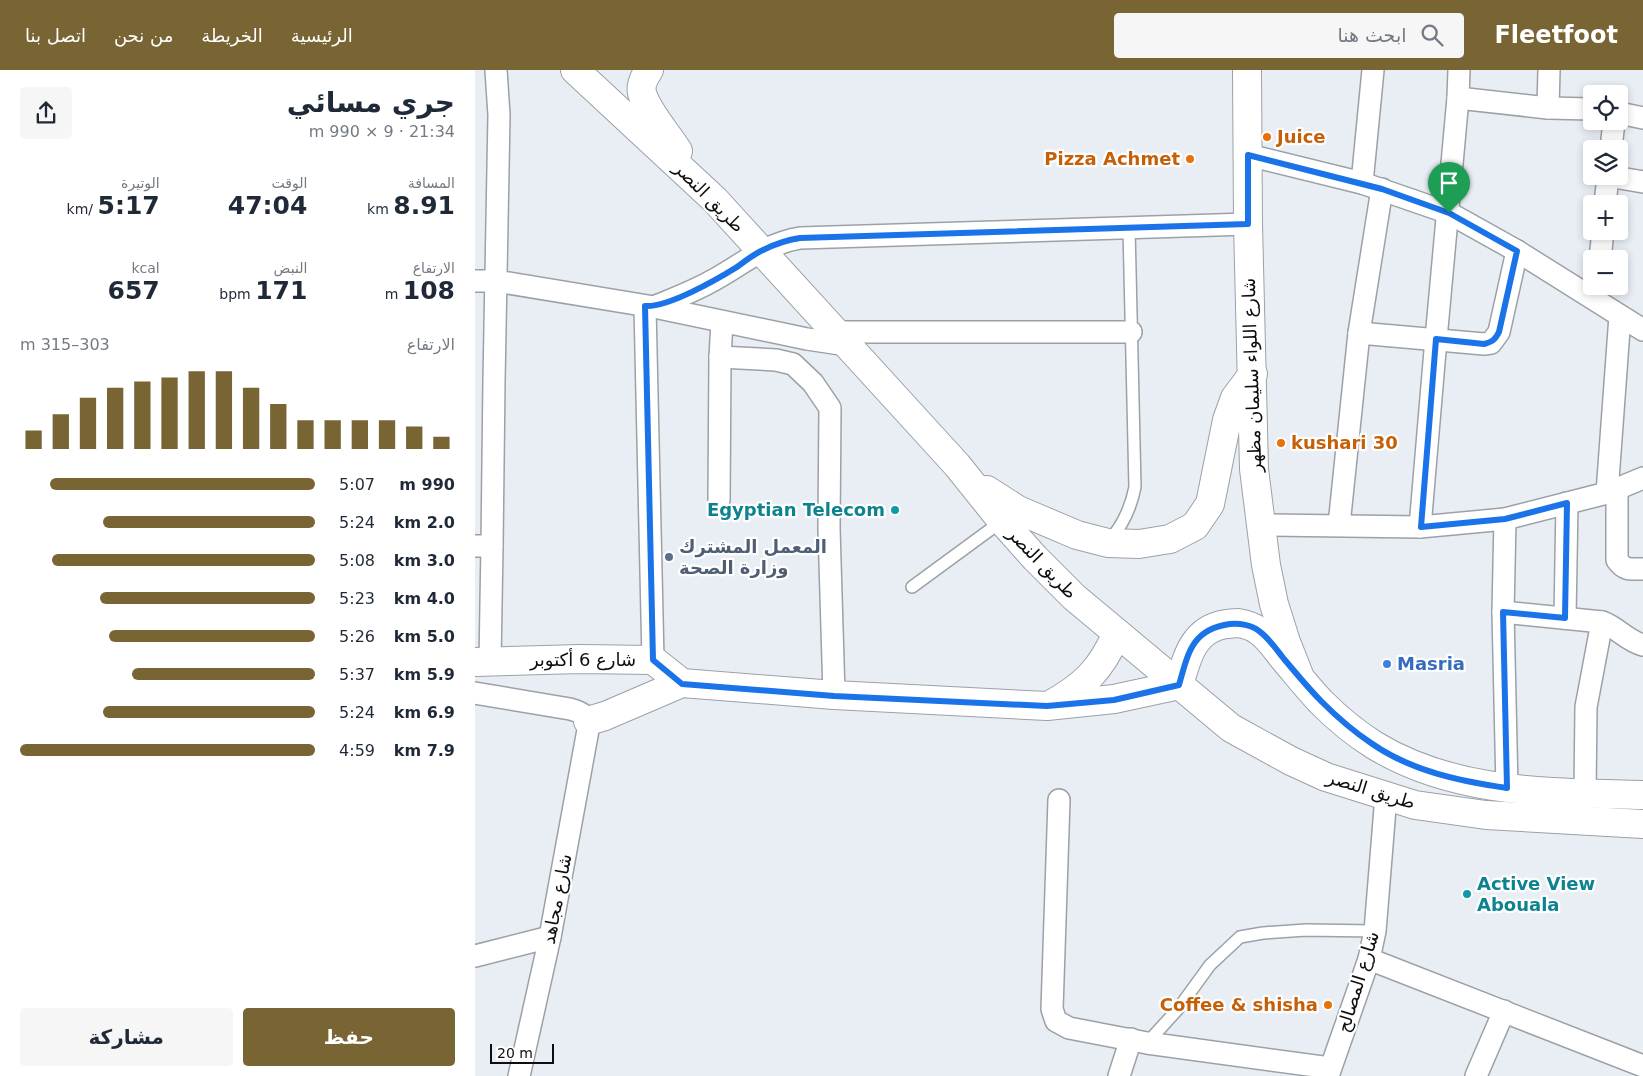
<!DOCTYPE html>
<html lang="ar">
<head>
<meta charset="utf-8">
<style>
	body { margin:0; font-family:"DejaVu Sans","Noto Sans Arabic",sans-serif; background:#f6f6f7; color:#1f2937; direction:rtl; height:100vh; display:flex; flex-direction:column; font-size:19px; white-space:nowrap }
	* { box-sizing:border-box; margin:0 }
	p { font-size:16px; color:#747a83 }
	.icon { flex:none; width:28px; height:28px; fill:none; stroke:currentColor; stroke-width:2; stroke-linecap:round; stroke-linejoin:round }
	.map { position:relative; flex:1; overflow:hidden; direction:ltr }
	.sheet { display:flex; flex-direction:column; background:#fff; width:475px }
	.sheet>* { flex:none }
	.controls { position:absolute; left:1108px; top:15px; display:grid; gap:10px }
	.controls a { display:grid; place-items:center; width:45px; height:45px; border-radius:5px; background:#fff; box-shadow:0 2px 8px #0003; font-size:25px }
	.scale { position:absolute; left:15px; bottom:12px; width:64px; box-sizing:border-box; padding-left:5px; border:2px solid #0d0e10; border-top:0; font-size:14px; line-height:18px; white-space:nowrap; color:#0d0e10; -webkit-text-stroke:4px #fff; paint-order:stroke }
	.pin { position:absolute; display:grid; place-items:center; width:42px; height:42px; color:#fff; margin:-51px -21px; border-radius:50% 50% 50% 0; rotate:-45deg; box-shadow:0 0 5px #0007 }
	.pin .icon { rotate:45deg }
	.round { display:grid; place-items:center; flex:none; width:52px; height:52px; border-radius:5px; background:#f6f6f7 }
	.overview { display:flex; align-items:center; justify-content:space-between; height:85px; padding:0 20px }
	h1 { font-size:28px; font-weight:700; line-height:38px }
	.figures { display:grid; grid-template-columns:repeat(3,1fr); gap:8px; height:85px; padding:5px 20px }
	.figures div { display:grid; align-content:center }
	.figures b { font-size:25px; font-weight:700 }
	.figures small { font-size:14px; font-weight:400 }
	.figures p { font-size:14px }
	.chart { height:140px; padding:10px 20px }
	.chart p { display:flex; justify-content:space-between }
	.chart svg { width:100%; height:90px; margin-top:5px; stroke:#796433; stroke-width:6 }
	.cta { display:flex; gap:10px; margin-top:auto; padding:10px 20px }
	.cta a { flex:1; height:58px; border-radius:5px; background:#796433; color:#fff; font-size:20px; font-weight:700; line-height:58px; text-align:center }
	.cta a+a { background:#f6f6f7; color:#1f2937 }
	ul { padding:0 20px; list-style:none; font-size:16px }
	li { display:grid; grid-template-columns:80px 60px 1fr; align-items:center; height:38px }
	li i { height:12px; border-radius:6px; background:#796433 }
	header { display:flex; align-items:center; gap:30px; box-sizing:border-box; height:70px; padding:0 25px; background:#796433; color:#fff }
	header strong { font-size:24px }
	nav { display:flex; gap:28px; margin-inline-start:auto; font-size:18px }
	.search { width:350px; height:45px; background:#f6f6f7; display:flex; align-items:center; gap:12px; box-sizing:border-box; padding:0 18px; border-radius:5px; color:#747a83; font-size:19px }
	main { display:flex; flex:1; min-height:0 }
	.map>svg:first-child { display:block }
	.lines { fill:none; stroke-linecap:round; stroke-linejoin:round }
	.service-casing { stroke:#9ca0a7; stroke-width:14 }
	.minor-casing { stroke:#9ca0a7; stroke-width:24 }
	.tertiary-casing { stroke:#9ca0a7; stroke-width:30 }
	.primary-casing { stroke:#9ca0a7; stroke-width:30 }
	.service { stroke:#fff; stroke-width:11 }
	.minor { stroke:#fff; stroke-width:21 }
	.tertiary { stroke:#fff; stroke-width:28 }
	.primary { stroke:#fff; stroke-width:28 }
	.route-casing { stroke:#fff; stroke-width:10 }
	.route { stroke:#1a73e8; stroke-width:6 }
	.food-dot { fill:#e8710a; stroke:#fff; stroke-width:2 }
	.culture-dot { fill:#0f9aa8; stroke:#fff; stroke-width:2 }
	.service-dot { fill:#5c6f8a; stroke:#fff; stroke-width:2 }
	.shop-dot { fill:#3f7fe0; stroke:#fff; stroke-width:2 }
	.labels { text-anchor:middle; stroke-width:4.5; stroke-linejoin:round; paint-order:stroke }
	.food-label { font-size:18px; font-weight:bold; fill:#c56008; stroke:#fff; text-anchor:start }
	.street-label { font-size:18px; fill:#0d0e10; stroke:#fff }
	.culture-label { font-size:18px; font-weight:bold; fill:#0d838f; stroke:#fff; text-anchor:end }
	.service-label { font-size:18px; font-weight:bold; fill:#4e5e75; stroke:#fff; text-anchor:start }
	.shop-label { font-size:18px; font-weight:bold; fill:#366cbe; stroke:#fff; text-anchor:start }
</style>
</head>
<body>
<header>
<strong>Fleetfoot</strong>
<div class="search"><svg class="icon" aria-label="search" viewBox="0 0 24 24"><circle cx="10" cy="10" r="6"/><path d="M15 15l6 6"/></svg>ابحث هنا</div>
<nav><a>الرئيسية</a><a>الخريطة</a><a>من نحن</a><a>اتصل بنا</a></nav>
</header>
<main>
<div class="map">
<svg width="1168" height="1006" viewBox="0 0 1168 1006">
	<rect width="100%" height="100%" fill="#e9eef5"/>
	<g class="lines">
		<defs>
			<g id="service">
				<path d="M 634,471 C 648,455 656,438 660,417 L 654,158"/>
				<polyline points="437,517 527,451"/>
				<polyline points="672,973 703,939 735,895 765,867 788,863 831,860 900,861"/>
			</g>
			<g id="minor">
				<polyline points="983,28 1073,38 1116,39"/>
				<polyline points="1073,38 1074,0"/>
				<polyline points="1144,43 1168,48"/>
				<polyline points="1136,79 1139,51"/>
				<polyline points="773,85 887,113 974,143 1042,181 1168,260"/>
				<polyline points="1133,106 1168,112"/>
				<polyline points="887,113 898,0"/>
				<polyline points="1130,134 1133,106"/>
				<polyline points="1125,189 1128,161"/>
				<polyline points="0,211 21,211 179,237 332,269 372,275"/>
				<polyline points="170,237 178,590"/>
				<path d="M 179,237 C 198,229 217,222 235,212 C 267,195 289,174 325,168 L 773,154"/>
				<polyline points="359,262 656,262"/>
				<polyline points="884,263 1009,274 1016,273 1024,262 1042,181"/>
				<polyline points="245,287 301,290 318,294 338,313 355,338 354,458 359,625"/>
				<path d="M 1142,419 L 1142,490 C 1150,501 1155,499 1168,499"/>
				<polyline points="1132,423 1145,246"/>
				<polyline points="244,430 245,287 247,252"/>
				<polyline points="1030,449 1028,542 1032,718"/>
				<polyline points="786,455 945,457 1030,449 1132,423 1168,408"/>
				<polyline points="864,455 884,263 907,119"/>
				<polyline points="945,457 961,269 983,28 984,0"/>
				<polyline points="0,476 17,476 19,311 24,45 21,0"/>
				<path d="M 1028,542 L 1127,552 C 1142,557 1152,571 1168,575"/>
				<polyline points="1090,548 1092,433"/>
				<polyline points="15,592 17,476"/>
				<path d="M 0,623 L 95,639 C 109,643 112,645 113,660 L 75,867 L 44,1006"/>
				<polyline points="1110,723 1111,637 1127,552"/>
				<polyline points="584,730 577,939 581,951 594,958 672,973 855,998"/>
				<polyline points="0,886 75,867"/>
				<polyline points="894,889 1168,996"/>
				<polyline points="644,1006 656,969"/>
				<polyline points="853,1006 894,889 900,861 911,726"/>
				<polyline points="1001,1006 1029,941"/>
			</g>
			<g id="tertiary">
				<polyline points="0,592 105,589 178,590 207,613"/>
				<path d="M 575,635 C 609,616 626,600 642,563"/>
				<polyline points="113,651 130,646 207,613 359,625 572,636 639,629 704,615"/>
			</g>
			<g id="primary">
				<polyline points="100,0 240,130 482,395 527,451 560,488 599,527 756,658 816,691 851,707 940,735 1011,745 1168,754"/>
				<path d="M 174,0 C 170,6 165,15 167,23 C 171,40 193,65 203,81"/>
				<polyline points="772,0 773,154 779,399 791,495 799,534 811,572 824,605"/>
				<polyline points="512,420 543,440 602,465 633,473 664,474 695,469 720,456 735,434 752,350 760,328 778,304"/>
				<path d="M 704,615 C 712,587 718,559 751,554 C 755,554 759,553 763,553 C 769,554 779,557 784,561 C 794,568 801,579 809,589 C 821,603 833,618 846,632 C 862,648 880,663 899,675 C 981,725 1076,722 1168,725"/>
			</g>
		</defs>
		<use href="#service" class="service-casing"/>
		<use href="#minor" class="minor-casing"/>
		<use href="#tertiary" class="tertiary-casing"/>
		<use href="#primary" class="primary-casing"/>
		<use href="#service" class="service"/>
		<use href="#minor" class="minor"/>
		<use href="#tertiary" class="tertiary"/>
		<use href="#primary" class="primary"/>
	</g>
	<g class="lines">
		<defs>
			<path id="route" d="M 773,85 L 907,119 L 974,143 L 1042,181 L 1024,262 C 1020,270 1017,272 1009,274 L 961,269 L 946,457 L 1030,449 L 1092,433 L 1090,548 L 1028,542 L 1032,718 C 984,711 936,701 896,673 C 878,661 862,647 847,632 C 833,618 821,603 809,589 C 801,579 794,568 784,561 C 777,555 764,553 755,554 C 717,559 713,583 704,615 L 639,630 L 572,636 L 359,626 L 207,614 L 178,590 L 170,236 C 192,238 241,210 262,197 C 270,191 279,184 288,180 C 300,174 312,170 325,168 L 773,154 Z"/>
		</defs>
		<use href="#route" class="route-casing"/>
		<use href="#route" class="route"/>
	</g>
	<g class="food-dot">
		<circle cx="792" cy="67" r="5"/>
		<circle cx="715" cy="89" r="5"/>
		<circle cx="806" cy="373" r="5"/>
		<circle cx="853" cy="935" r="5"/>
	</g>
	<g class="culture-dot">
		<circle cx="420" cy="440" r="5"/>
		<circle cx="992" cy="824" r="5"/>
	</g>
	<circle class="service-dot" cx="194" cy="487" r="5"/>
	<circle class="shop-dot" cx="912" cy="594" r="5"/>
	<g class="labels">
		<g class="food-label">
			<text x="802" y="73">Juice</text>
			<text x="705" y="95" text-anchor="end">Pizza Achmet</text>
			<text x="816" y="379">kushari 30</text>
			<text x="843" y="941" text-anchor="end">Coffee &amp; shisha</text>
		</g>
		<g class="street-label">
			<text transform="translate(234 127) rotate(45)" y="6">طريق النصر</text>
			<text transform="translate(777 305) rotate(-92)" y="6">شارع اللواء سليمان مظهر</text>
			<text transform="translate(567 493) rotate(46)" y="6">طريق النصر</text>
			<text x="108" y="596">شارع 6 أكتوبر</text>
			<text transform="translate(896 720) rotate(17)" y="6">طريق النصر</text>
			<text transform="translate(82 829) rotate(-79)" y="6">شارع مجاهد</text>
			<text transform="translate(883 912) rotate(-73)" y="6">شارع المصالح</text>
		</g>
		<g class="culture-label">
			<text x="410" y="446">Egyptian Telecom</text>
			<text x="1002" y="820" text-anchor="start">Active View<tspan x="1002" dy="21">Abouala</tspan></text>
		</g>
		<g class="service-label">
			<text x="204" y="483">المعمل المشترك<tspan x="204" dy="21">وزارة الصحة</tspan></text>
		</g>
		<g class="shop-label">
			<text x="922" y="600">Masria</text>
		</g>
	</g>
</svg>
<div class="controls">
<a><svg class="icon" aria-label="locate" viewBox="0 0 24 24"><circle cx="12" cy="12" r="6"/><path d="M12 2v4M12 18v4M2 12h4M18 12h4"/></svg></a>
<a><svg class="icon" aria-label="layers" viewBox="0 0 24 24"><path d="M12 4l9 5-9 5-9-5zM3 14l9 5 9-5"/></svg></a>
<a>+</a>
<a>−</a>
</div>
<div class="scale">20 m</div>
<div class="pin" style="left:974px;top:143px;background:#1e9e55"><svg class="icon" aria-label="arrive" viewBox="0 0 24 24"><path d="M6 21V4h12l-3 4 3 4H6"/></svg></div>
</div>
<section class="sheet">
<div class="overview"><div><h1>جري مسائي</h1><p>21:34 · 9 × 990 m</p></div><a class="round"><svg class="icon" aria-label="share" viewBox="0 0 24 24"><path d="M12 15V3M7 8l5-5 5 5M5 13v7h14v-7"/></svg></a></div>
<div class="figures">
<div><p>المسافة</p><b>8.91<small> km</small></b></div>
<div><p>الوقت</p><b>47:04</b></div>
<div><p>الوتيرة</p><b>5:17<small> /km</small></b></div>
</div>
<div class="figures">
<div><p>الارتفاع</p><b>108<small> m</small></b></div>
<div><p>النبض</p><b>171<small> bpm</small></b></div>
<div><p>kcal</p><b>657</b></div>
</div>
<div class="chart"><p><span>الارتفاع</span>303–315 m</p>
<svg viewBox="0 0 160 44" preserveAspectRatio="none"><path d="M5 44V35M15 44V27M25 44V19M35 44V14M45 44V11M55 44V9M65 44V6M75 44V6M85 44V14M95 44V22M105 44V30M115 44V30M125 44V30M135 44V30M145 44V33M155 44V38"/></svg>
</div>
<ul>
<li><b>990 m</b>5:07<i style="width:90%"></i></li>
<li><b>2.0 km</b>5:24<i style="width:72%"></i></li>
<li><b>3.0 km</b>5:08<i style="width:89%"></i></li>
<li><b>4.0 km</b>5:23<i style="width:73%"></i></li>
<li><b>5.0 km</b>5:26<i style="width:70%"></i></li>
<li><b>5.9 km</b>5:37<i style="width:62%"></i></li>
<li><b>6.9 km</b>5:24<i style="width:72%"></i></li>
<li><b>7.9 km</b>4:59<i style="width:100%"></i></li>
</ul>
<div class="cta"><a>حفظ</a><a>مشاركة</a></div>
</section>
</main>
</body>
</html>
